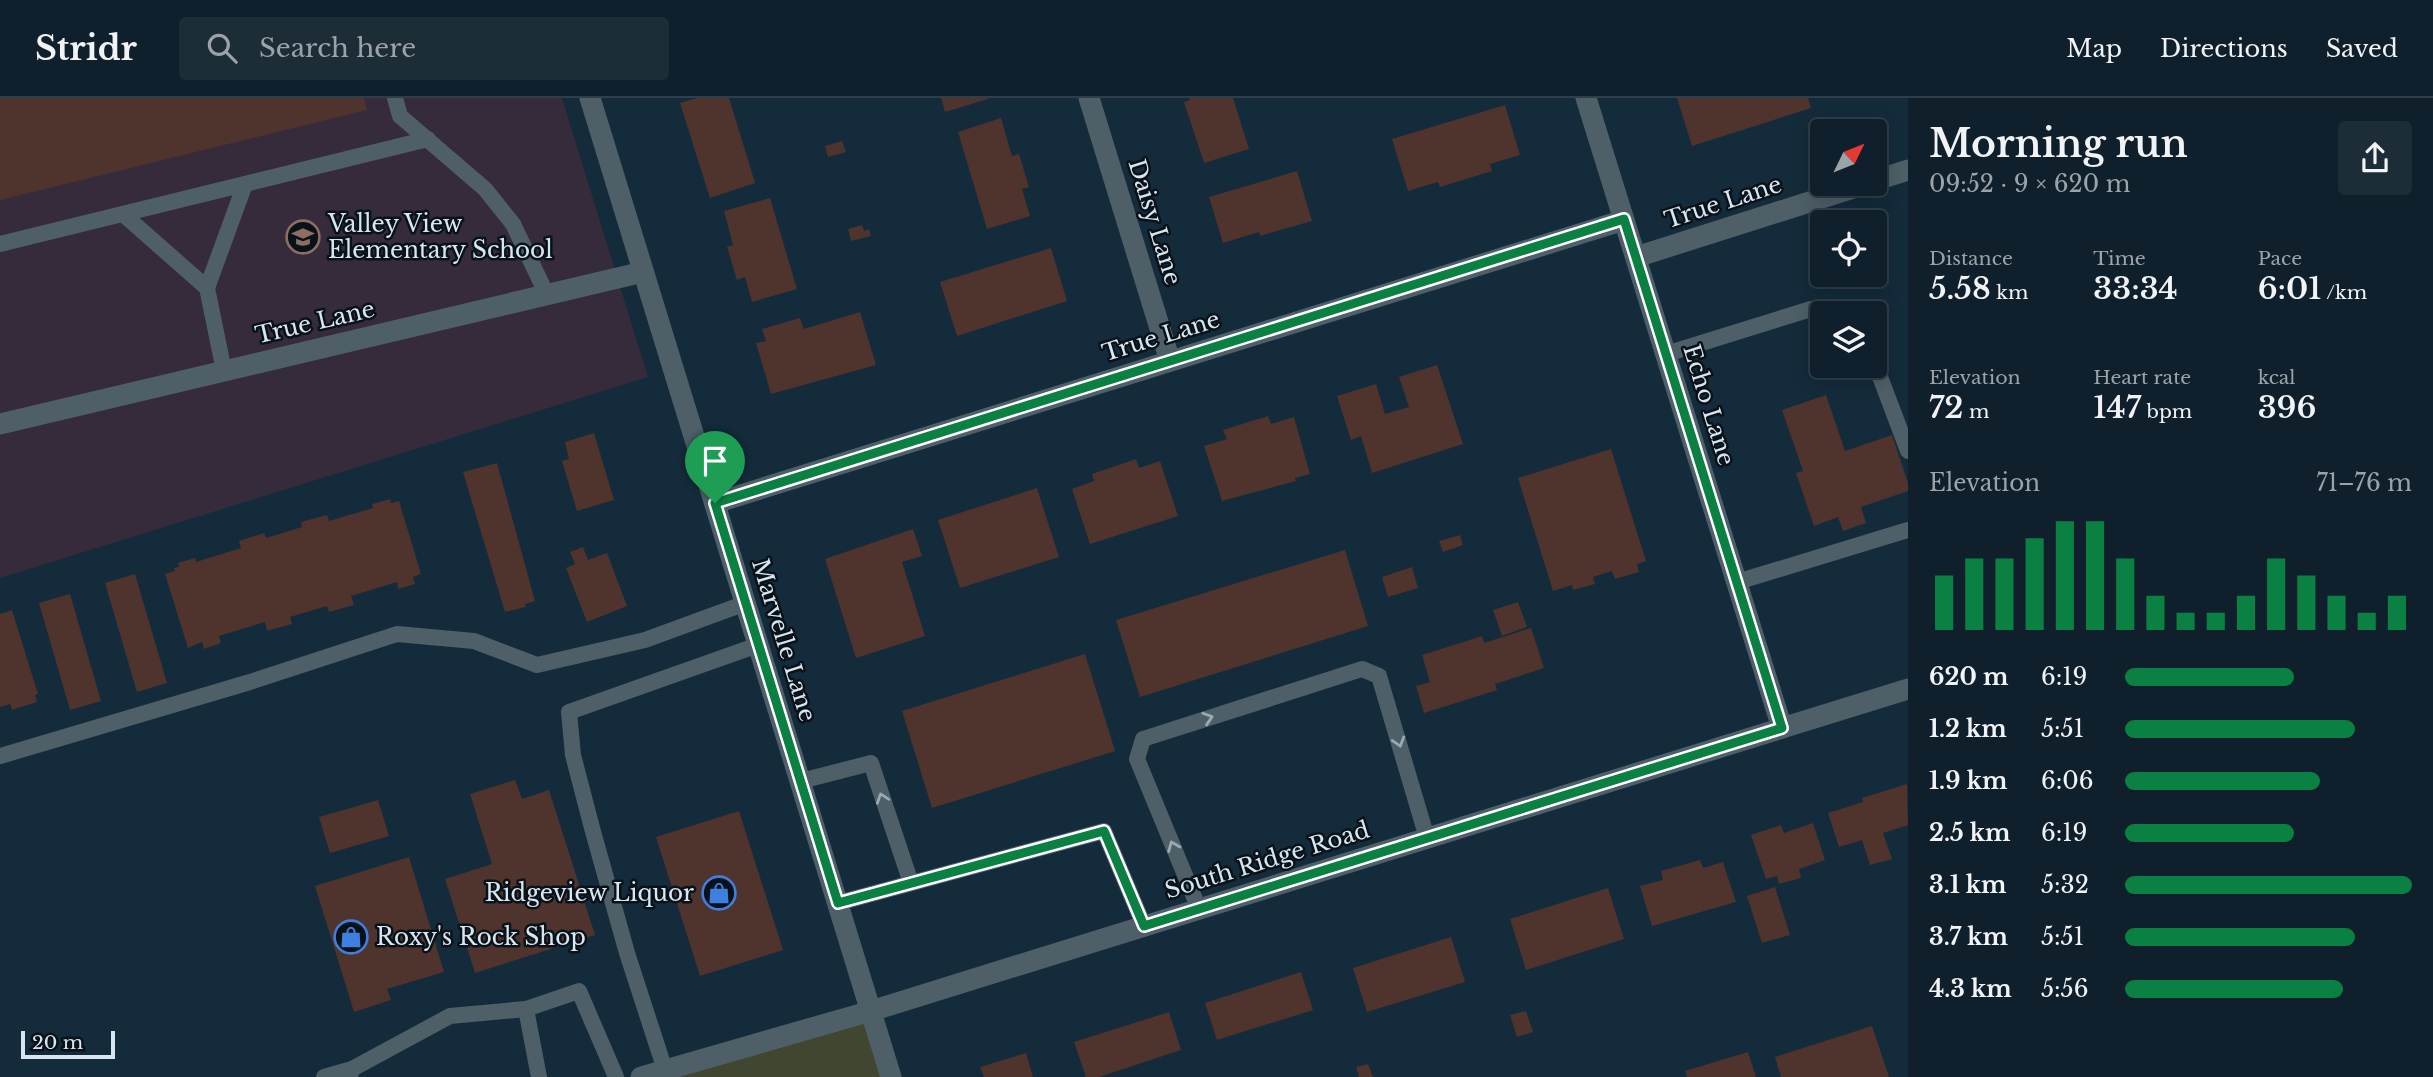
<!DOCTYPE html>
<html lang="en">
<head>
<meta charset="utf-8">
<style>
	body { margin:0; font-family:"Libre Baskerville",serif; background:#1d2d38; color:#f1f3f6; height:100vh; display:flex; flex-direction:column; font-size:26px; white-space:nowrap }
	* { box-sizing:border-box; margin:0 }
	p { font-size:23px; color:#9ba3a9 }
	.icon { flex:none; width:38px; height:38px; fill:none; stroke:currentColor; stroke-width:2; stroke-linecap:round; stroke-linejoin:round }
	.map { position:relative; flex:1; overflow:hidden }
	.sheet { display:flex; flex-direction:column; background:#0f202c; width:525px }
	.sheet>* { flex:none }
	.needle { width:46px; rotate:47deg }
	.buttons { position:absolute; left:1810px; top:21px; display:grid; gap:14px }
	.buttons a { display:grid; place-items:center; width:77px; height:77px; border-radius:7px; background:#0f202c; box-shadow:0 4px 18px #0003,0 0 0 2px #2f3e48; font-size:35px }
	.scale { position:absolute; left:21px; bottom:18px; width:94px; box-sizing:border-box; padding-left:7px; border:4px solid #d8e6f1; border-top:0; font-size:19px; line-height:24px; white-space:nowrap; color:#d8e6f1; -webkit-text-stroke:5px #091219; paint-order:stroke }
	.pin { position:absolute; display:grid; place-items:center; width:60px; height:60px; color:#fff; margin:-72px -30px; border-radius:50% 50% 50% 0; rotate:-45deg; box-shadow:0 0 7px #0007 }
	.pin .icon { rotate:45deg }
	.round { display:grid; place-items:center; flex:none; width:74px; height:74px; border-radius:7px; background:#1d2d38 }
	.head { display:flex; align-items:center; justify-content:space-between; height:119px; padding:0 21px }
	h1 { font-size:38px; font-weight:600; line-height:52px }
	.metrics { display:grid; grid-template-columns:repeat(3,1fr); gap:10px; height:119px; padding:7px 21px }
	.metrics div { display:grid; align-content:center }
	.metrics b { font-size:30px; font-weight:600 }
	.metrics small { font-size:19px; font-weight:400 }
	.metrics p { font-size:19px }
	.chart { height:196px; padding:14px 21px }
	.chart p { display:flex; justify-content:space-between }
	.chart svg { width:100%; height:126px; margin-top:7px; stroke:#0b8043; stroke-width:6 }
	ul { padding:0 21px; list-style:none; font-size:23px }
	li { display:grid; grid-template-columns:112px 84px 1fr; align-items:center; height:52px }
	li i { height:18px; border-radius:9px; background:#0b8043 }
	header { display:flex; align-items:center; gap:42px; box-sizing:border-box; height:98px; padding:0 35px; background:#0f202c; border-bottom:2px solid #2f3e48 }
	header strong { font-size:33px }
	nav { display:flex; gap:38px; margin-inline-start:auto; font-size:24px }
	.search { width:490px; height:63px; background:#1d2d38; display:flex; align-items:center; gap:18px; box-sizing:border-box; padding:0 24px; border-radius:7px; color:#9ba3a9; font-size:26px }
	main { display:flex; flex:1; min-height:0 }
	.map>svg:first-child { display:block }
	.education { fill:#352b3a }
	.green { fill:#40462f }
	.building { fill:#4f332d }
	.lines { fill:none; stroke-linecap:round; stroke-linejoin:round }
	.lane { stroke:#4e5f67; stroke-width:16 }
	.street { stroke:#4e5f67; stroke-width:21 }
	.oneway { stroke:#9aa9b3 }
	.route-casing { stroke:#fff; stroke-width:14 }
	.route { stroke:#0b8043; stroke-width:9 }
	.labels { text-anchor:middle; stroke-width:5; stroke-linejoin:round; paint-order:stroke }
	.street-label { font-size:23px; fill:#d8e6f1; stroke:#091219 }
	.poi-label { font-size:23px; fill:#d8e6f1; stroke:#091219; text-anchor:start }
</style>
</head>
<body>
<header>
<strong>Stridr</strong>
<div class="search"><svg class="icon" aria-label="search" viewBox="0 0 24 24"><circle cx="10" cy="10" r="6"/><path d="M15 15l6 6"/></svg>Search here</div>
<nav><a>Map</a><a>Directions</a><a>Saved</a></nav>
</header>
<main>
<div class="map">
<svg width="1908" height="979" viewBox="0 0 1908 979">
	<rect width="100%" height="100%" fill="#142b3b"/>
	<polygon class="education" points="0,0 562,0 648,279 0,480"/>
	<polygon class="green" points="871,913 891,979 635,979"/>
	<g class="building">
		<polygon points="0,0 364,0 367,12 0,102"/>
		<polygon points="697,0 729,0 755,85 710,100 680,5"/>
		<polygon points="941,0 988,0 988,1 945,14"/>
		<polygon points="1189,0 1233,0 1249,51 1204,65 1184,4 1190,2"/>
		<polygon points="1677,0 1808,0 1811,10 1692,48"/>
		<polygon points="1505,7 1520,57 1490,66 1492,73 1440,89 1438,84 1408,93 1392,41"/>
		<polygon points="1001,20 1012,58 1019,56 1029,89 1022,91 1030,118 987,131 958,34"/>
		<polygon points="842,43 846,54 828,59 825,48"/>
		<polygon points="1297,73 1312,123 1260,138 1259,134 1223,145 1209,99"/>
		<polygon points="770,100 797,191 752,204 745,179 737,182 727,149 733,147 724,113"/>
		<polygon points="862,127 864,133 869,131 871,138 851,143 848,131"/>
		<polygon points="1051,150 1067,203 957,238 940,184"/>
		<polygon points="860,214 876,267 771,296 756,245 766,243 762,231 800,220 804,231"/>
		<polygon points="1437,267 1463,346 1372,375 1361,338 1351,342 1337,298 1376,286 1385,316 1409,309 1399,279"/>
		<polygon points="1826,297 1845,353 1892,337 1908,385 1908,393 1861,409 1866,425 1843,433 1838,419 1814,428 1796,375 1803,373 1782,312"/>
		<polygon points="1268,318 1271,326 1294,319 1310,376 1295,380 1296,383 1222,403 1204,348 1227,341 1223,332"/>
		<polygon points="594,335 614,402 577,413 562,363 569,361 565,344"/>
		<polygon points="1611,351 1646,463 1637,466 1639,474 1615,481 1612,473 1593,479 1595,486 1573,492 1572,487 1553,493 1518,380"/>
		<polygon points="1136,361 1139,370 1160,363 1178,418 1090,446 1072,391 1094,383 1092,376"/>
		<polygon points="497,365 535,503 525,506 526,509 505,514 463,374"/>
		<polygon points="1037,390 1059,459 960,490 938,422"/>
		<polygon points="390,401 391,405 399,403 421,476 413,479 415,486 398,491 397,484 351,498 354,507 329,514 327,508 290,519 292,526 267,533 265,524 219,538 221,545 204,551 202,544 188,550 165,476 175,473 174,470 179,469 178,465 195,460 196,464 241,450 239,443 264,435 266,440 302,429 301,424 327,417 329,423 373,410 372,406"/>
		<polygon points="913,431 922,458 902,464 925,538 856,560 825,461"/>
		<polygon points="1460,437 1463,447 1443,454 1439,443"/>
		<polygon points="583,449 588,462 607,455 627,508 587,524 566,470 575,466 570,454"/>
		<polygon points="1345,452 1368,528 1140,599 1116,522"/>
		<polygon points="1412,469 1418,490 1388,499 1382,479"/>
		<polygon points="135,476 167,585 137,594 105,485"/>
		<polygon points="70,496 101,603 70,612 39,505"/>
		<polygon points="1518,504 1527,529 1502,538 1493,512"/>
		<polygon points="12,512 38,596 35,597 37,604 12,612 10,606 0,609 0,516"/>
		<polygon points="1531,530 1544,570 1495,586 1497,592 1424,615 1416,588 1430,584 1422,557 1482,538 1484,545"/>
		<polygon points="1085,556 1115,653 932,710 902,613"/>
		<polygon points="515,682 522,701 549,692 595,837 475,875 445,781 492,766 470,696"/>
		<polygon points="1907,686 1908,727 1883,735 1892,761 1870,767 1862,742 1839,749 1828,715 1863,704 1862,700"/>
		<polygon points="378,702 389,738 330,755 319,719"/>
		<polygon points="739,713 783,852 700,878 656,739"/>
		<polygon points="1813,725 1825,762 1799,771 1801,780 1779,786 1777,778 1766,781 1751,737 1781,727 1784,735"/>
		<polygon points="409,759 444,874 387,891 391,902 354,914 315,788"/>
		<polygon points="1700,762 1703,770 1723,764 1736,804 1652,828 1640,788 1663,782 1661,773"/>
		<polygon points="1775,789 1790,837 1762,845 1747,798"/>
		<polygon points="1608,790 1624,841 1526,872 1510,821"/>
		<polygon points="1451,839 1465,884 1367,914 1353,870"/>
		<polygon points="1301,874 1313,912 1217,942 1205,905"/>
		<polygon points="1526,913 1533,934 1517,939 1510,917"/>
		<polygon points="1169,914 1181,952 1099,979 1086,979 1074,944"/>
		<polygon points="1872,928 1889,979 1781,979 1775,959"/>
		<polygon points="1748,954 1756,979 1687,979 1685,973"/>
		<polygon points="1026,955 1033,979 984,979 980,969"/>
		<polygon points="1368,966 1373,979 1359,979 1356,969"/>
	</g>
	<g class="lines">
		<g class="lane">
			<polyline points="395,0 400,18 485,91 513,126 547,197"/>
			<polyline points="123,116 207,190 224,273"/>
			<polyline points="0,146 428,41"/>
			<polyline points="207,190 245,86"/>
			<polyline points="1666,256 1811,211 1829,215"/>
			<polyline points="1874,263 1908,353"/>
			<polyline points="1737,484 1908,432"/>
			<polyline points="0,658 250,584 397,536 474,543 537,567 645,542 746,505"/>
			<polyline points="801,683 871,665 911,785"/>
			<polyline points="838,805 1104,733 1144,828"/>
			<polyline points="1199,811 1137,661 1143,641 1362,571 1379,578 1427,740"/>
			<polyline points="665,972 627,855 592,730 573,657 569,614 758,547"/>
			<polyline points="324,979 352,971"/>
			<polyline points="350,979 352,971 450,918 526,911"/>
			<polyline points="539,979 526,911 579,893 616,979"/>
		</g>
		<g class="street">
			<polyline points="590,0 891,979"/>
			<polyline points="1089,0 1170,263"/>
			<polyline points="1586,0 1782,630"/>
			<polyline points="1874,83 1908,72"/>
			<polyline points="1636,159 1866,86"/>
			<polyline points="0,326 643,174"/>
			<polyline points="715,405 1624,122"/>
			<polyline points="641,979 871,913 1908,591"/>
		</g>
	</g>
	<defs><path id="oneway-chevron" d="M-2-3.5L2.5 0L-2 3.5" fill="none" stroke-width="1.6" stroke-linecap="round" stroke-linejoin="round" transform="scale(1.75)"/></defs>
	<g class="oneway">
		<use href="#oneway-chevron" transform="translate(1208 620) rotate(-18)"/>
		<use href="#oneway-chevron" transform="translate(1399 644) rotate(73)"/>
		<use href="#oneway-chevron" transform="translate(882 700) rotate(-109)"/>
		<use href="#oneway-chevron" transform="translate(1173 748) rotate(-112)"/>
	</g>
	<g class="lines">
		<defs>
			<polygon id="route" points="1624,121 1782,630 1144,828 1104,733 838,805 715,405"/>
		</defs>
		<use href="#route" class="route-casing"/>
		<use href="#route" class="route"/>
	</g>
	<defs>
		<symbol id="school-ring" viewBox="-11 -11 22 22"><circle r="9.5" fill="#091219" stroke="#8d6e63" stroke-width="1.5"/><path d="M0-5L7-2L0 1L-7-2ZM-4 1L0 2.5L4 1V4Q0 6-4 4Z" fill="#8d6e63"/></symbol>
		<symbol id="shop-ring" viewBox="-11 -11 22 22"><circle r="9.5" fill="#091219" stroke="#3f7fe0" stroke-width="1.5"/><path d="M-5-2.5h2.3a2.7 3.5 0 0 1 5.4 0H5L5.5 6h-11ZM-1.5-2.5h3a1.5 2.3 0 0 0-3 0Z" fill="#3f7fe0"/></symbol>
	</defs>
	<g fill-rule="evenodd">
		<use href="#school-ring" x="284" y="120" width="38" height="38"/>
		<use href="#shop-ring" x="700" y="776" width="38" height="38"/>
		<use href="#shop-ring" x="332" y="820" width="38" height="38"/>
	</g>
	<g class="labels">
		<g class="street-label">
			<text transform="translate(1723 104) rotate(-18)" y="8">True Lane</text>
			<text transform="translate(1155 124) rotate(73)" y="8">Daisy Lane</text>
			<text transform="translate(315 224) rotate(-13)" y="8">True Lane</text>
			<text transform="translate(1161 238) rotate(-17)" y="8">True Lane</text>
			<text transform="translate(1709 307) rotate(73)" y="8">Echo Lane</text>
			<text transform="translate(784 542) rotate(73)" y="8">Marvelle Lane</text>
			<text transform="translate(1267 762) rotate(-17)" y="8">South Ridge Road</text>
		</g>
		<g class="poi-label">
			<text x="328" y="134">Valley View<tspan x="328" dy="26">Elementary School</tspan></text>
			<text x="694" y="803" text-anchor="end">Ridgeview Liquor</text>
			<text x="376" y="847">Roxy's Rock Shop</text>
		</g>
	</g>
</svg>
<div class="buttons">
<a><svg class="needle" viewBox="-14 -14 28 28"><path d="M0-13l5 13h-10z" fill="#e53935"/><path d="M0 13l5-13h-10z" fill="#9ba3a9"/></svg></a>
<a><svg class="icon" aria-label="locate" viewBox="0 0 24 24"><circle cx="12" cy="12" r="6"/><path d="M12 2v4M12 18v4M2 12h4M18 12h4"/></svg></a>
<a><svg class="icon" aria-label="layers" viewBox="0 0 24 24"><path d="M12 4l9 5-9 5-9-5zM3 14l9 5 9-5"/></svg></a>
</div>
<div class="scale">20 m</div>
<div class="pin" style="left:715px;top:405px;background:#1e9e55"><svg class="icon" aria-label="arrive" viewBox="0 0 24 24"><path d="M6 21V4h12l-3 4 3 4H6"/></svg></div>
</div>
<section class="sheet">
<div class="head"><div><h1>Morning run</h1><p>09:52 · 9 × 620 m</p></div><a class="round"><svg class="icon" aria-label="share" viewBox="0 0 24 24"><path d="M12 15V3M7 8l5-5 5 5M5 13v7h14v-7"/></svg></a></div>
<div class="metrics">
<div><p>Distance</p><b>5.58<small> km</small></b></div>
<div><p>Time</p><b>33:34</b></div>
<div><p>Pace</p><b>6:01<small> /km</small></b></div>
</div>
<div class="metrics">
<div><p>Elevation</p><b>72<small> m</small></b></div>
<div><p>Heart rate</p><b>147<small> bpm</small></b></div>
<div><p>kcal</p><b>396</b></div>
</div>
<div class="chart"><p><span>Elevation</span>71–76 m</p>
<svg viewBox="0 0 160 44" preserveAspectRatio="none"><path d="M5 44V25M15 44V19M25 44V19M35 44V12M45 44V6M55 44V6M65 44V19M75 44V32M85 44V38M95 44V38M105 44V32M115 44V19M125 44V25M135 44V32M145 44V38M155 44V32"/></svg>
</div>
<ul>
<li><b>620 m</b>6:19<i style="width:59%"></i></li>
<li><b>1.2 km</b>5:51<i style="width:80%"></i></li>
<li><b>1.9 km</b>6:06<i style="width:68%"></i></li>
<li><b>2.5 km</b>6:19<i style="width:59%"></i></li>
<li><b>3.1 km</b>5:32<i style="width:100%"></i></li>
<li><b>3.7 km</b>5:51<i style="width:80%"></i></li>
<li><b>4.3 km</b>5:56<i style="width:76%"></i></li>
</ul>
</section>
</main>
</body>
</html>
